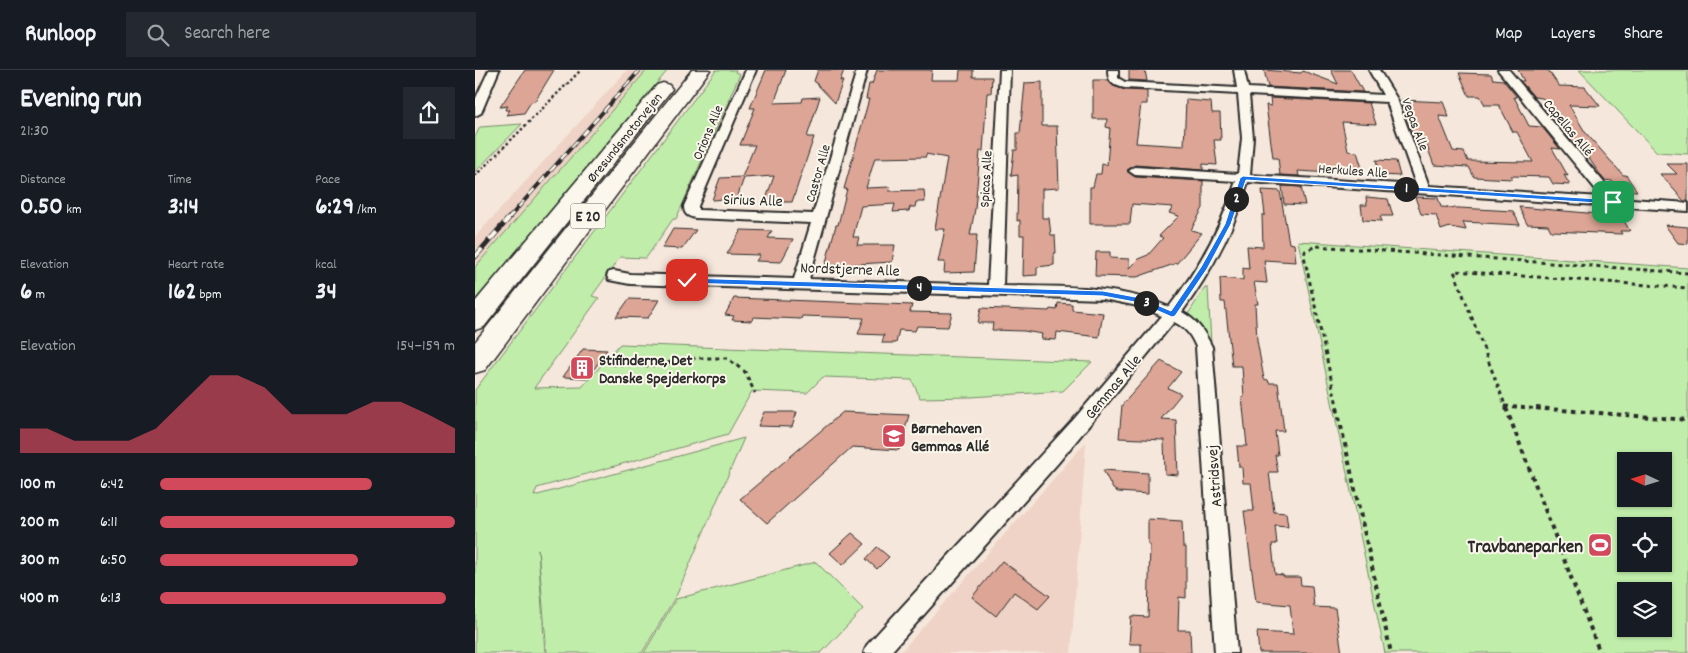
<!DOCTYPE html>
<html lang="en">
<head>
<meta charset="utf-8">
<style>
	body { margin:0; font-family:Dekko,sans-serif; background:#242831; color:#f1f3f6; height:100vh; display:flex; flex-direction:column; font-size:19px; white-space:nowrap }
	* { box-sizing:border-box; margin:0 }
	p { font-size:16px; color:#9ea1a6 }
	.icon { flex:none; width:28px; height:28px; fill:none; stroke:currentColor; stroke-width:2; stroke-linecap:round; stroke-linejoin:round }
	.map { position:relative; flex:1; overflow:hidden }
	.panel { display:flex; flex-direction:column; background:#171b24; width:475px }
	.panel>* { flex:none }
	.needle { width:32px; rotate:274deg }
	.controls { position:absolute; left:1142px; top:382px; display:grid; gap:10px }
	.controls a { display:grid; place-items:center; width:55px; height:55px; border-radius:0px; background:#171b24; box-shadow:0 1px 4px #0004; font-size:25px }
	.pin { position:absolute; display:grid; place-items:center; width:42px; height:42px; color:#fff; margin:-21px; border-radius:10px; box-shadow:0 2px 8px #0006 }
	.km { position:absolute; width:25px; height:25px; margin:-12px; border-radius:50%; background:#222; color:#fff; font-size:14px; line-height:25px; text-align:center }
	.round { display:grid; place-items:center; flex:none; width:52px; height:52px; border-radius:0px; background:#242831 }
	.head { display:flex; align-items:center; justify-content:space-between; height:85px; padding:0 20px }
	h1 { font-size:28px; font-weight:800; line-height:38px }
	.figures { display:grid; grid-template-columns:repeat(3,1fr); gap:8px; height:85px; padding:5px 20px }
	.figures div { display:grid; align-content:center }
	.figures b { font-size:25px; font-weight:800 }
	.figures small { font-size:14px; font-weight:400 }
	.figures p { font-size:14px }
	.chart { height:140px; padding:10px 20px }
	.chart p { display:flex; justify-content:space-between }
	.chart svg { width:100%; height:90px; margin-top:5px; fill:#d1495b; opacity:.7 }
	ul { padding:0 20px; list-style:none; font-size:16px }
	li { display:grid; grid-template-columns:80px 60px 1fr; align-items:center; height:38px }
	li i { height:12px; border-radius:6px; background:#d1495b }
	header { display:flex; align-items:center; gap:30px; box-sizing:border-box; height:70px; padding:0 25px; background:#171b24; border-bottom:1px solid #363941 }
	header strong { font-size:24px }
	nav { display:flex; gap:28px; margin-inline-start:auto; font-size:18px }
	.search { width:350px; height:45px; background:#242831; display:flex; align-items:center; gap:12px; box-sizing:border-box; padding:0 18px; border-radius:0px; color:#9ea1a6; font-size:19px }
	main { display:flex; flex:1; min-height:0 }
	.map>svg:first-child { display:block }
	.built { fill:#eed3c6 }
	.green { fill:#c0edaa; stroke:#768c6a; fill-rule:evenodd }
	.building { fill:#dda595; stroke:#2b2b2b }
	.lines { fill:none; stroke-linecap:round; stroke-linejoin:round }
	.minor-casing { stroke:#2b2b2b; stroke-width:4 }
	.motorway-casing { stroke:#2b2b2b; stroke-width:3 }
	.path-far2 { stroke:#2b2b2b; stroke-width:2.5; stroke-dasharray:2.5 2.5; stroke-linecap:butt }
	.path-far1 { stroke:#2b2b2b; stroke-width:3; stroke-dasharray:4 4; stroke-linecap:butt }
	.path { stroke:#2b2b2b; stroke-width:4; stroke-dasharray:4.5 4.5; stroke-linecap:butt }
	.minor { fill:#fbf7ec; fill-rule:evenodd }
	.motorway { fill:#fbf7ec; fill-rule:evenodd }
	.rail-far1-casing { stroke:#2b2b2b; stroke-width:4 }
	.rail-casing { stroke:#2b2b2b; stroke-width:5.5 }
	.rail-far1 { stroke:#fbf7ec; stroke-width:2.5; stroke-dasharray:8; stroke-linecap:butt }
	.rail { stroke:#fbf7ec; stroke-width:4; stroke-dasharray:11; stroke-linecap:butt }
	.route { fill:#1a73e8; stroke:#fff }
	.labels { text-anchor:middle; stroke-width:4; stroke-linejoin:round; paint-order:stroke }
	.far-street-label { font-size:14px; fill:#2b2b2b; stroke:#fbf7ec }
	.shield { fill:#fbf7ec; stroke:#696865; stroke-width:1 }
	.shield-label { font-size:15px; font-weight:bold; fill:#2b2b2b }
	.street-label { font-size:16px; fill:#2b2b2b; stroke:#fbf7ec }
	.poi-label { font-size:16px; font-weight:bold; fill:#2b2b2b; stroke:#fbf7ec; text-anchor:start }
	.near-poi-label { font-size:19px; font-weight:bold; fill:#2b2b2b; stroke:#fbf7ec; text-anchor:end }
</style>
</head>
<body>
<header>
<strong>Runloop</strong>
<div class="search"><svg class="icon" aria-label="search" viewBox="0 0 24 24"><circle cx="10" cy="10" r="6"/><path d="M15 15l6 6"/></svg>Search here</div>
<nav><a>Map</a><a>Layers</a><a>Share</a></nav>
</header>
<main>
<section class="panel">
<div class="head"><div><h1>Evening run</h1><p>21:30</p></div><a class="round"><svg class="icon" aria-label="share" viewBox="0 0 24 24"><path d="M12 15V3M7 8l5-5 5 5M5 13v7h14v-7"/></svg></a></div>
<div class="figures">
<div><p>Distance</p><b>0.50<small> km</small></b></div>
<div><p>Time</p><b>3:14</b></div>
<div><p>Pace</p><b>6:29<small> /km</small></b></div>
</div>
<div class="figures">
<div><p>Elevation</p><b>6<small> m</small></b></div>
<div><p>Heart rate</p><b>162<small> bpm</small></b></div>
<div><p>kcal</p><b>34</b></div>
</div>
<div class="chart"><p><span>Elevation</span>154–159 m</p>
<svg viewBox="0 0 160 44" preserveAspectRatio="none"><path d="M0 44V32L10 32L20 38L30 38L40 38L50 32L60 19L70 6L80 6L90 12L100 25L110 25L120 25L130 19L140 19L150 25L160 32V44z"/></svg>
</div>
<ul>
<li><b>100 m</b>6:42<i style="width:72%"></i></li>
<li><b>200 m</b>6:11<i style="width:100%"></i></li>
<li><b>300 m</b>6:50<i style="width:67%"></i></li>
<li><b>400 m</b>6:13<i style="width:97%"></i></li>
</ul>
</section>
<div class="map">
<svg width="1213" height="583" viewBox="0 0 1213 583">
	<rect width="100%" height="100%" fill="#f5e7db"/>
	<filter id="ink" filterUnits="userSpaceOnUse"><feTurbulence type="fractalNoise" baseFrequency=".02" numOctaves="2"/><feDisplacementMap in="SourceGraphic" scale="10" xChannelSelector="R" yChannelSelector="G"/><feConvolveMatrix kernelMatrix="1 2 1 2 8 2 1 2 1" color-interpolation-filters="sRGB"/></filter>
	<g filter="url(#ink)">
		<g class="built">
			<polygon points="152,0 172,0 0,197 0,167"/>
			<polygon points="611,372 596,583 425,583"/>
		</g>
		<g class="green">
			<polygon points="172,0 193,0 0,230 0,197"/>
			<polygon points="241,0 261,0 260,2 265,4 201,149 198,149 171,188 145,187 117,226 124,228 59,318 107,317 145,274 617,292 588,321 496,327 445,328 437,310 348,307 332,323 277,321 253,364 62,418 59,426 269,368 202,524 167,583 72,583 63,479 70,583 0,583 0,320"/>
			<polygon points="1104,0 1213,0 1213,84 1182,82"/>
			<polygon points="47,54 0,102 0,67 5,57"/>
			<path d="M 823,171 L 1213,198 L 1213,583 L 910,583 ZM 1151,391 L 1189,391 L 1189,429 L 1151,429 ZM 1151,456 L 1189,456 L 1189,494 L 1151,494 ZM 1151,521 L 1189,521 L 1189,559 L 1151,559 Z"/>
			<polygon points="730,218 733,218 736,274 722,251 713,244"/>
			<polygon points="341,492 388,539 346,583 169,583 201,529"/>
		</g>
		<g class="building">
			<polygon points="50,0 79,0 60,31 56,32 49,43 31,45 35,40 30,40 33,36 25,37"/>
			<polygon points="291,0 311,0 299,33 327,32 328,28 345,27 332,67 339,67 317,132 290,132 299,106 269,108 262,128 237,130 245,108 267,107 280,75 265,75 280,38 275,38"/>
			<polygon points="343,0 369,0 365,11 368,11 360,33 339,11"/>
			<polygon points="402,0 457,0 456,10 484,10 485,0 498,0 498,7 517,7 516,23 512,23 508,81 505,81 500,139 495,165 502,165 499,202 469,203 470,192 463,192 470,159 460,159 472,88 451,84 451,87 400,88 391,118 415,117 414,121 449,120 450,132 441,132 440,137 435,137 434,141 418,142 420,134 386,136 378,167 384,167 382,175 420,175 417,192 350,196 361,155 363,155 372,119 369,119 394,29 391,29 394,14 397,14"/>
			<polygon points="654,0 670,0 672,11 654,10"/>
			<polygon points="789,0 826,3 828,1 863,14 856,0 876,0 888,22 793,17"/>
			<polygon points="1043,0 1073,0 1084,16 1110,17 1125,36 1094,35 1110,62 1148,105 1151,105 1162,121 1143,120 1137,111 1129,110 1108,80 1104,80 1086,58 1088,58 1071,31 1067,28 1059,27 1045,11 1049,11"/>
			<polygon points="984,3 1016,4 1018,9 1028,10 1042,27 1039,27 1054,56 1067,57 1085,79 1077,78 1093,106 1089,105 1095,115 1078,114 1074,107 1036,106 1037,109 999,107 994,97 959,95 950,71 940,70 926,30 968,32 974,47 964,46 978,81 989,82 993,91 1058,92 1042,62 1038,62 1024,35 1010,35 1005,26 994,26"/>
			<polygon points="618,10 633,10 638,16 650,20 672,21 672,34 666,34 661,73 709,76 711,30 736,32 737,43 745,43 746,70 739,70 742,95 728,94 728,100 660,95 652,100 660,107 728,111 728,138 716,160 727,163 702,193 662,207 620,206 621,182 635,182 635,188 654,189 654,198 663,189 673,185 688,168 684,166 704,146 694,143 698,137 657,134 655,154 615,154 615,117 618,117 621,104 626,104 627,94 632,95 635,58 631,57 632,49 618,49"/>
			<polygon points="567,12 567,56 582,56 584,118 567,119 567,148 574,148 576,165 580,165 581,183 579,183 579,195 562,197 562,205 548,206 549,165 545,165 545,150 542,151 543,105 536,106 539,80 542,80 542,63 545,63 550,13"/>
			<polygon points="795,28 894,33 901,54 867,52 873,81 882,82 888,101 855,99 856,103 823,101 824,106 805,105 803,88 798,88 791,35 796,36"/>
			<polygon points="901,90 921,91 925,106 905,105"/>
			<polygon points="1192,94 1213,94 1213,131 1209,131 1185,104 1202,104"/>
			<polygon points="807,116 826,117 830,135 809,134"/>
			<polygon points="787,120 805,121 814,173 819,174 821,192 789,190 792,213 779,212 783,234 780,234 782,270 789,309 793,310 794,313 803,313 809,361 800,361 803,385 800,385 803,402 794,402 799,442 811,443 813,457 800,456 802,474 797,474 800,504 808,505 809,507 825,507 826,515 837,516 839,537 860,538 867,583 784,583 782,562 818,564 815,535 781,532 769,441 779,441 776,413 768,413 767,397 764,397 762,376 772,376 767,327 769,327 767,296 757,296 750,232 746,232 745,208 768,210 768,198 774,199 772,176 788,177 787,145 790,145"/>
			<polygon points="891,127 913,129 918,146 905,146 907,151 888,150 886,135 892,135"/>
			<polygon points="940,127 963,128 966,137 1038,141 1045,155 988,152 991,160 975,157 966,160 961,145 946,144"/>
			<polygon points="1044,137 1146,146 1155,161 1145,161 1147,164 1076,161 1073,155 1052,154"/>
			<polygon points="1190,155 1213,157 1213,174 1203,173"/>
			<polygon points="198,159 221,160 207,179 187,178"/>
			<polygon points="266,160 297,161 293,168 318,169 306,192 281,191 285,185 252,184"/>
			<polygon points="259,228 437,235 435,242 477,243 473,257 442,256 440,261 424,260 421,273 407,273 409,265 383,264 389,248 327,246 326,249 278,247 277,251 257,250 259,246 250,245"/>
			<polygon points="154,229 184,230 173,248 141,247"/>
			<polygon points="583,233 597,234 597,240 628,243 624,267 582,262 581,270 566,269 567,264 549,261 517,260 518,253 503,253 506,238 574,241 575,239 582,240"/>
			<polygon points="108,279 132,280 113,308 88,307"/>
			<polygon points="686,291 706,302 693,318 706,324 686,349 701,350 703,405 690,404 689,370 644,368 647,335"/>
			<polygon points="289,342 322,342 317,357 283,356"/>
			<polygon points="368,342 434,345 424,380 377,377 292,453 265,429"/>
			<polygon points="628,400 673,403 673,424 643,422 638,419"/>
			<polygon points="673,449 707,451 708,477 711,477 711,528 704,527 703,560 715,560 716,583 666,583 666,574 654,574 656,546 673,547 675,475 673,475"/>
			<polygon points="377,463 390,474 368,495 355,483"/>
			<polygon points="402,477 414,487 402,499 391,489"/>
			<polygon points="527,491 575,526 563,539 539,522 521,546 497,527"/>
		</g>
		<g class="lines">
			<defs>
				<g id="minor">
					<polygon points="14,0 24,0 6,43 0,46 0,30"/>
					<path d="M 271,0 L 281,0 L 223,136 L 223,140 L 338,144 L 382,0 L 392,0 L 334,209 L 513,215 L 525,0 L 535,0 L 528,216 C 585,217 640,214 694,237 C 724,198 746,158 761,111 L 660,105 L 654,101 L 660,97 L 763,104 L 767,68 L 763,24 L 650,18 C 638,15 633,13 633,0 L 643,0 L 643,8 L 650,12 L 762,18 L 759,0 L 769,0 L 773,18 L 908,25 L 894,0 L 904,0 L 922,29 L 954,116 L 1127,127 L 1023,0 L 1034,0 L 1142,128 L 1213,133 L 1213,141 L 773,112 C 759,160 736,202 707,242 C 723,251 729,261 737,277 L 762,583 L 740,583 L 721,277 C 716,265 711,258 699,252 L 583,393 L 415,583 L 389,583 L 392,575 L 599,349 L 687,246 L 663,236 L 628,229 L 155,214 L 134,210 L 132,206 L 134,202 L 139,201 L 155,204 L 319,209 L 336,153 L 220,148 C 212,146 209,144 209,136 ZM 774,25 L 912,32 L 941,115 L 775,105 L 778,68 Z"/>
				</g>
				<g id="motorway">
					<polygon points="217,0 235,0 10,300 0,303 0,272"/>
					<polygon points="188,13 194,15 197,19 194,23 9,257 0,260 0,232 182,15"/>
				</g>
			</defs>
			<use href="#minor" class="minor-casing"/>
			<use href="#motorway" class="motorway-casing"/>
			<polyline class="path-far2" points="0,106 106,0"/>
			<g class="path-far1">
				<polyline points="137,294 172,296 222,288 252,288 270,302 280,323"/>
				<polyline points="1030,336 1077,340"/>
				<polyline points="863,340 829,186 830,181 841,176 1213,203"/>
				<polyline points="1032,340 979,201 1213,218"/>
			</g>
			<g class="path">
				<polyline points="862,338 916,583"/>
				<polyline points="1031,338 1125,583"/>
				<polyline points="1061,338 1213,350"/>
			</g>
			<use href="#minor" class="minor"/>
			<use href="#motorway" class="motorway"/>
			<defs>
				<polyline id="rail-far1" points="33,149 165,0"/>
				<polyline id="rail" points="0,187 34,148"/>
			</defs>
			<use href="#rail-far1" class="rail-far1-casing"/>
			<use href="#rail" class="rail-casing"/>
			<use href="#rail-far1" class="rail-far1"/>
			<use href="#rail" class="rail"/>
		</g>
	</g>
	<polygon class="route" points="768,106 1138,130 1141,132 1138,134 771,110 756,154 732,199 700,246 697,247 665,233 628,226 212,213 208,210 212,208 628,221 666,228 696,241 726,197 750,154 765,108"/>
	<defs>
		<symbol id="building-square" viewBox="-11 -11 22 22"><rect x="-9" y="-9" width="18" height="18" rx="4" fill="#d1495b" stroke="#fbf7ec"/><path d="M-4-6H4V6H1V3H-1V6H-4ZM-2.5-4.3h1.7v1.8h-1.7ZM.8-4.3h1.7v1.8H.8ZM-2.5-1h1.7V.8h-1.7ZM.8-1h1.7V.8H.8Z" fill="#fff"/></symbol>
		<symbol id="school-square" viewBox="-11 -11 22 22"><rect x="-9" y="-9" width="18" height="18" rx="4" fill="#d1495b" stroke="#fbf7ec"/><path d="M0-5L7-2L0 1L-7-2ZM-4 1L0 2.5L4 1V4Q0 6-4 4Z" fill="#fff"/></symbol>
		<symbol id="stadium-square" viewBox="-11 -11 22 22"><rect x="-9" y="-9" width="18" height="18" rx="4" fill="#d1495b" stroke="#fbf7ec"/><path d="M0-5a6.5 5 0 1 0 0 10a6.5 5 0 1 0 0-10ZM-3.5-1.8h7v3.6h-7Z" fill="#fff"/></symbol>
	</defs>
	<g fill-rule="evenodd">
		<use href="#building-square" x="93" y="284" width="28" height="28"/>
		<use href="#school-square" x="405" y="352" width="28" height="28"/>
		<use href="#stadium-square" x="1111" y="461" width="28" height="28"/>
	</g>
	<g class="labels">
		<g class="far-street-label">
			<text transform="translate(941 54) rotate(70)" y="5">Vegas Alle</text>
			<text transform="translate(1094 57) rotate(50)" y="5">Capellas Allé</text>
			<text transform="translate(232 62) rotate(-67)" y="5">Orions Alle</text>
			<text transform="translate(149 67) rotate(-51)" y="5">Øresundsmotorvejen</text>
			<text transform="translate(878 100) rotate(4)" y="5">Herkules Alle</text>
			<text transform="translate(342 103) rotate(-74)" y="5">Castor Alle</text>
			<text transform="translate(510 109) rotate(-87)" y="5">Spicas Alle</text>
		</g>
		<rect class="shield" x="95.5" y="133.5" width="35" height="25" rx="4"/>
		<g class="shield-label">
			<text x="113" y="151">E 20</text>
		</g>
		<g class="street-label">
			<text transform="translate(278 129) rotate(2)" y="6">Sirius Alle</text>
			<text transform="translate(375 198) rotate(2)" y="6">Nordstjerne Alle</text>
			<text transform="translate(637 316) rotate(-50)" y="6">Gemmas Alle</text>
			<text transform="translate(738 406) rotate(-94)" y="6">Astridsvej</text>
		</g>
		<g class="poi-label">
			<text x="124" y="295">Stifinderne, Det<tspan x="124" dy="18">Danske Spejderkorps</tspan></text>
			<text x="436" y="363">Børnehaven<tspan x="436" dy="18">Gemmas Allé</tspan></text>
		</g>
		<g class="near-poi-label">
			<text x="1108" y="482">Travbaneparken</text>
		</g>
	</g>
</svg>
<div class="controls">
<a><svg class="needle" viewBox="-14 -14 28 28"><path d="M0-13l5 13h-10z" fill="#e53935"/><path d="M0 13l5-13h-10z" fill="#9ea1a6"/></svg></a>
<a><svg class="icon" aria-label="locate" viewBox="0 0 24 24"><circle cx="12" cy="12" r="6"/><path d="M12 2v4M12 18v4M2 12h4M18 12h4"/></svg></a>
<a><svg class="icon" aria-label="layers" viewBox="0 0 24 24"><path d="M12 4l9 5-9 5-9-5zM3 14l9 5 9-5"/></svg></a>
</div>
<div class="pin" style="left:1138px;top:132px;background:#1e9e55"><svg class="icon" aria-label="arrive" viewBox="0 0 24 24"><path d="M6 21V4h12l-3 4 3 4H6"/></svg></div>
<div class="pin" style="left:212px;top:210px;background:#d93025"><svg class="icon" aria-label="check" viewBox="0 0 24 24"><path d="M5 12l5 5 9-10"/></svg></div>
<b class="km" style="left:931px;top:119px">1</b>
<b class="km" style="left:761px;top:129px">2</b>
<b class="km" style="left:671px;top:233px">3</b>
<b class="km" style="left:444px;top:218px">4</b>
</div>
</main>
</body>
</html>
